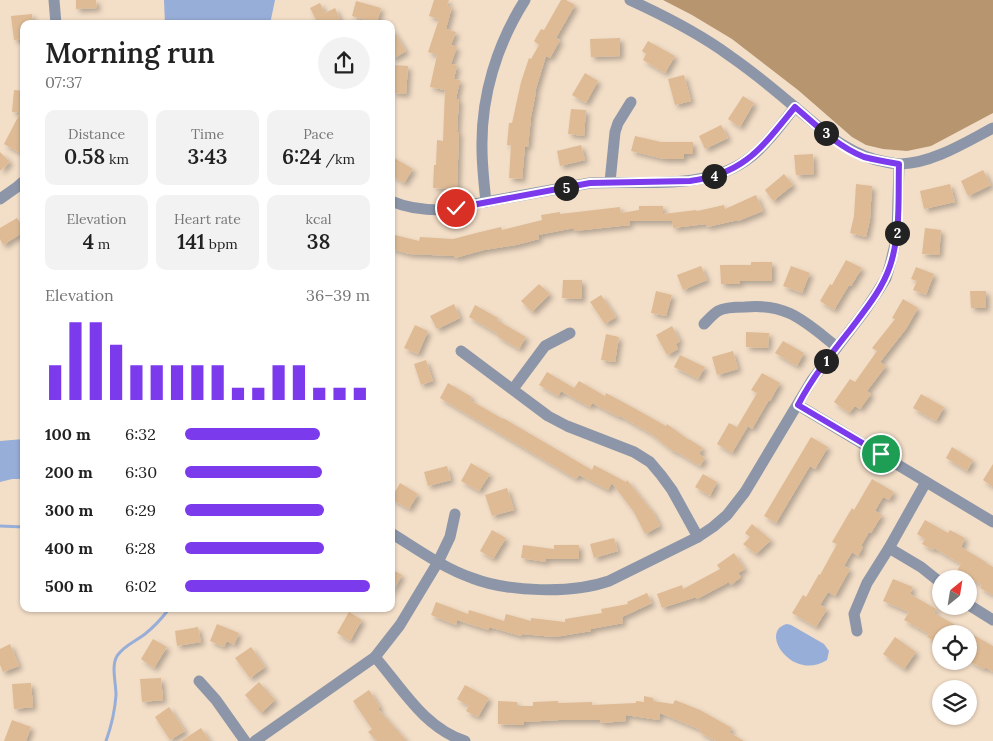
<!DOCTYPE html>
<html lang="en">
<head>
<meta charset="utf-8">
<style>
	body { margin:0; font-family:Lora,serif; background:#f2f2f2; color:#222; height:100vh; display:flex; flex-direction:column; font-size:19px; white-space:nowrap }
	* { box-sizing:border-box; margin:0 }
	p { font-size:16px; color:#767676 }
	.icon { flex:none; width:28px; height:28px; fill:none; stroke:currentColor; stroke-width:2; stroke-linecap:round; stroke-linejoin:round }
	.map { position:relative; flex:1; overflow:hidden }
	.drawer { position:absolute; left:20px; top:20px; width:375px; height:592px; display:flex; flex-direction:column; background:#fff; border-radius:10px; box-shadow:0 1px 4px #0004 }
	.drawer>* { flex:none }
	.needle { width:32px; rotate:30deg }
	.fabs { position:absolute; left:932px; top:570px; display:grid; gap:10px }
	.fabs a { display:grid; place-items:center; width:45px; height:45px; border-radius:50%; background:#fff; box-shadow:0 1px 4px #0004; font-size:25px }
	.pin { position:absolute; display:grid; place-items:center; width:42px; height:42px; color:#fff; margin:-21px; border:2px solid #fff; border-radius:50%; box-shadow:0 1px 5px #0007 }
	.km { position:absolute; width:25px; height:25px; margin:-12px; border-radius:50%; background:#222; color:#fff; font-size:14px; line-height:25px; text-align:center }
	.round { display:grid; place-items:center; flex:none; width:52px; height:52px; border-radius:26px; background:#f2f2f2 }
	.overview { display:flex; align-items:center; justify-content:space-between; height:85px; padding:0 25px }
	h1 { font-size:28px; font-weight:600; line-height:38px }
	.figures { display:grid; grid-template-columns:repeat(3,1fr); gap:8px; height:85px; padding:5px 25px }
	.figures div { display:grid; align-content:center; border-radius:10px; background:#f2f2f2; text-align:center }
	.figures b { font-size:21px; font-weight:600 }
	.figures small { font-size:14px; font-weight:400 }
	.figures p { font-size:14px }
	.chart { height:140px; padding:10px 25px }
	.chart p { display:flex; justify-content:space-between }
	.chart svg { width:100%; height:90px; margin-top:5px; stroke:#7c3aed; stroke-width:6 }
	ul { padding:0 25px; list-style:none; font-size:16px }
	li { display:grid; grid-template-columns:80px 60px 1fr; align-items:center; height:38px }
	li i { height:12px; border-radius:6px; background:#7c3aed }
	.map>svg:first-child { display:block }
	.forest { fill:#b6956f }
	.water { fill:#97aed8 }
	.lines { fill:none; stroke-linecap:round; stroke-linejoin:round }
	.stream { stroke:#97aed8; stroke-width:3 }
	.building { fill:#debb95; filter:url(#shadow) }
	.minor { stroke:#8c96a8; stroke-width:11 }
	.route-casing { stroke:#fff; stroke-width:10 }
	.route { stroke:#7c3aed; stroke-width:6 }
</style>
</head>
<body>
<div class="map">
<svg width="993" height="741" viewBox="0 0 993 741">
	<defs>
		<filter id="shadow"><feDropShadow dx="3.5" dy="3.5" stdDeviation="2.5" flood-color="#0004"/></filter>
	</defs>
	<rect width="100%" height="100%" fill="#f3dec7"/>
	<polygon class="forest" points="663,0 993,0 993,113 931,146 907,151 883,149 866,145 852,137 798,90 732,39 692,15"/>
	<g class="water">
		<polygon points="164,0 275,0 270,24 165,24"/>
		<polygon points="24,439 24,479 12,479 0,482 0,441"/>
		<path d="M 787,624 L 791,625 L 824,644 L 829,651 L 827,660 C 792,682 758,631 787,624 Z"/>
	</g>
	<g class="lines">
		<g class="stream">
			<polyline points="0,526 24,527"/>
			<path d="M 106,741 C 111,727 115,710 116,695 C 116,683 111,666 117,656 C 123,646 136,641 145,634 C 154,627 162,618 169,609"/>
		</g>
	</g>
	<g class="building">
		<polygon points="76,0 96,0 97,8 76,9"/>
		<polygon points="434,0 449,0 447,6 452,7 446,29 456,32 451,45 457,47 451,64 457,65 454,79 460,80 456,99 459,99 457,132 459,132 457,189 433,188 434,165 436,165 437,140 443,141 445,90 430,87 437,55 428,52 439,19 429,16"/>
		<polygon points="561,0 566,0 575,5 556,38 560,40 550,58 546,56 535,92 536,92 531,117 528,147 525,146 522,179 509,178 511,145 507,145 509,123 512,123 521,82 529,58 531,59 539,45 534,41 541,29 544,30"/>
		<polygon points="356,1 381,8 377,23 352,16"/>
		<polygon points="320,3 325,13 335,8 340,19 331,24 318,24 310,8"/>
		<polygon points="32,14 33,24 24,24 24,39 14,40 11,16"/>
		<polygon points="391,27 406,51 391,60"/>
		<polygon points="620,38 620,56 591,57 590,39"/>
		<polygon points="648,41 675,56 665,73 643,60 646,54 642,51"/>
		<polygon points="394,65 408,66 406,94 392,93"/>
		<polygon points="585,73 598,81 586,103 572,95"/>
		<polygon points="684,75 691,101 675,105 668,79"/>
		<polygon points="14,90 24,91 24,147 20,153 4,144 20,113 12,112"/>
		<polygon points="743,96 754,103 740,127 728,119"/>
		<polygon points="571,109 586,110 584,136 568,134"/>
		<polygon points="721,125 728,138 705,149 699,136"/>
		<polygon points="635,136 661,142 693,142 693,154 684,154 684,159 664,159 631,151"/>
		<polygon points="581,145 585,160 560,166 557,151"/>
		<polygon points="0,152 10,162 0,171"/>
		<polygon points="813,154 814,174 796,175 794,155"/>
		<polygon points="391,156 413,169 404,183 391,175"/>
		<polygon points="983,170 991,185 968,196 961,181"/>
		<polygon points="784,174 793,185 773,201 765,190"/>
		<polygon points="856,184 872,186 870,219 866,237 850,233 854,216"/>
		<polygon points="950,184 955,202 924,209 920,191"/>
		<polygon points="756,195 763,211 738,221 738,220 707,227 706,224 673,228 672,221 629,221 630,225 574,231 574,228 538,235 539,239 516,245 484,250 455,258 454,256 410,254 391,249 391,234 419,241 420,237 453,239 480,232 501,227 502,230 542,220 541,215 560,212 560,214 620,207 621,213 639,210 639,206 663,206 663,214 696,210 697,211 724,205 725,209"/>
		<polygon points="17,218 24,229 24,232 3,245 0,239 0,228"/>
		<polygon points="925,228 941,230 939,255 922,254"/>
		<polygon points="846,260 862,268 851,286 849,285 834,310 820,301 830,284 832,285"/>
		<polygon points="751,262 772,262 772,281 740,281 740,284 721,284 720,265 751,265"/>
		<polygon points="701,266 707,280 683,290 677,275"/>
		<polygon points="791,266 810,273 802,293 783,286"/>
		<polygon points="916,267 934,274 926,295 913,290 917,281 911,279"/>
		<polygon points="563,280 582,280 582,299 562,298"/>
		<polygon points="539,284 550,294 532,312 521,301"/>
		<polygon points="656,291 672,295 666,316 651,313"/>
		<polygon points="970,291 986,291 986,308 971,308"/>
		<polygon points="601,295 616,317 605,324 590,302"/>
		<polygon points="903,299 918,308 906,329 880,362 886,366 867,391 871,394 860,409 855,406 849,413 834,402 850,379 855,382 877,351 872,348 895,319 892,318"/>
		<polygon points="454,304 460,318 437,329 430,316"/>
		<polygon points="475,305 498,318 497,320 526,337 519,349 497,336 498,334 469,317"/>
		<polygon points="415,325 428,331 418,354 404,348"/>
		<polygon points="672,326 680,341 676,344 678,349 667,355 656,335"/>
		<polygon points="746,332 769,333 768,348 746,347"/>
		<polygon points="606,334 619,337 615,362 601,360"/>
		<polygon points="783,341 804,353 797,366 775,353"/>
		<polygon points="733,351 738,369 717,375 712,357"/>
		<polygon points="680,355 705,367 698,379 674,367"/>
		<polygon points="426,360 433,381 421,385 414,364"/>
		<polygon points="547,372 574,388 579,381 605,396 606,393 634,408 666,426 667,424 689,440 689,439 703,448 699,454 705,458 700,466 675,451 674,452 650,433 620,416 619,417 592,403 590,407 561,391 558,396 539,385"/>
		<polygon points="762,373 780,383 770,401 769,400 752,429 748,426 732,453 717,444 729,423 737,427 757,393 751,390"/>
		<polygon points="448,383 472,397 470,400 503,419 503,418 592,470 594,465 626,482 627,480 651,510 652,510 660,526 645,534 634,512 612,483 608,490 579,475 576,479 440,398"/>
		<polygon points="921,394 944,407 936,421 913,408"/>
		<polygon points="811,437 828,447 815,469 810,466 776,523 764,516"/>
		<polygon points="952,447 973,460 967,471 946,458"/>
		<polygon points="471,463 490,474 479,491 461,481"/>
		<polygon points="993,464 993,487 983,480"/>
		<polygon points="447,466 451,480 428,486 424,472"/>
		<polygon points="703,474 717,482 710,496 695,487"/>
		<polygon points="872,479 894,492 889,500 883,497 875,511 882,515 871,533 869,532 861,546 863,547 858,556 852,552 844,566 850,569 835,596 828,592 820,605 827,609 816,627 792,613 803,595 806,597 819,574 820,575 837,544 832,542 852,508 854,510"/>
		<polygon points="400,483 418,494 409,509 391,499"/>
		<polygon points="507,488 514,510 492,516 485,495"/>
		<polygon points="925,520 948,533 950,530 965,538 961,547 986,562 986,563 993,567 993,595 980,588 982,585 957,571 961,564 934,548 933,550 922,544 925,539 917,534"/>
		<polygon points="752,524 771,540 756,554 743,544 750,537 745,533"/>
		<polygon points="492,530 506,538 493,559 480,551"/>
		<polygon points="614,538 618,551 594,558 590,544"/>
		<polygon points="523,545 554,549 554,545 579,545 579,559 546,559 546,562 521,558"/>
		<polygon points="734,553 745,569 738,573 741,577 731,585 729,582 697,599 696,597 662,608 657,594 682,585 683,589 720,569 717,565"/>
		<polygon points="391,569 402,575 391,594"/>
		<polygon points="893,579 913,587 910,594 936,609 934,613 993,646 993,672 985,667 984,669 969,661 969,634 941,634 941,645 927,637 929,634 904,620 909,612 883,601"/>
		<polygon points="647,593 652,603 622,617 623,623 591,629 591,631 555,637 522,634 521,636 489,627 488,630 457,620 456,625 431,615 436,602 468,614 469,610 504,621 506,614 531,621 531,618 565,622 565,619 602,613 601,609 628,604 627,602"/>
		<polygon points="349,612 362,620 350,641 337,633"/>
		<polygon points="217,624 239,633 234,645 227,641 224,647 210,641"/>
		<polygon points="198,627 201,642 177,646 175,631"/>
		<polygon points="895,637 916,652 904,669 883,654"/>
		<polygon points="153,639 167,647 154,668 141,659"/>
		<polygon points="10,644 19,666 3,672 0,665 0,649"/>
		<polygon points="251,647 265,667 250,678 235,658"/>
		<polygon points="161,678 163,700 142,702 140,679"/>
		<polygon points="259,682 275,700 261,713 245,695"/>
		<polygon points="31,683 33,707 14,709 12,684"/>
		<polygon points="465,685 489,698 478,717 466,711 469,706 457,699"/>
		<polygon points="369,690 380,707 378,709 407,741 377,741 368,732 372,729 353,701"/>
		<polygon points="644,696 653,698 653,701 673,704 675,700 700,710 732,728 729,732 744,741 716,741 699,732 701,730 660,713 659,720 626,715 626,721 601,723 600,720 559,720 524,722 524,725 498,724 498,701 517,702 517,706 533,706 533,702 558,701 558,703 592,702 592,705 636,703 636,701 644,702"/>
		<polygon points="169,707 185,731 170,740 155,717"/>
		<polygon points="12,720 31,727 26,741 4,741"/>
		<polygon points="201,728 210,741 181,741"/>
	</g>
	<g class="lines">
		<g class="minor">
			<polyline points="54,0 56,24"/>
			<path d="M 630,0 C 665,16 699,33 730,56 C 753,72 775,90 796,108 C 824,131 849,156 886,162 C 891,163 896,164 901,164 C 933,163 966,142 993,128"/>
			<polyline points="610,182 615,132 618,123 631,102"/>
			<polyline points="0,199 17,187 24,181"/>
			<path d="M 391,201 C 407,208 424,210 441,210 L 590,183 C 644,180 708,192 752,156 C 769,142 782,123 795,107"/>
			<path d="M 486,202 C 484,184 482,166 482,148 C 481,96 497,44 525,0"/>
			<path d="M 704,324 C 708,320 713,314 718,311 C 725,307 737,307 745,307 C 788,303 805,322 837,347"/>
			<polyline points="461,351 548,416 567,426 634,452 650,462 661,475 672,490 698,537"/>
			<polyline points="513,389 545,346 570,333"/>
			<polyline points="798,405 993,522"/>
			<path d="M 391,533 C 417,549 443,568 472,578 C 508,592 572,594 609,581 L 698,537 L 713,527 L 727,515 L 745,492 L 812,380 L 864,312 L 878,291 L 886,278 L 890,265 L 897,236 L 899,164"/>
			<polyline points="889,548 921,567 941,583"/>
			<polyline points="969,605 993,620"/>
			<polyline points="857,631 854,614 867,583 889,548 926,482"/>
			<path d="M 375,657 C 402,688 424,728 465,741"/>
			<polyline points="199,681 216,700 245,741"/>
			<polyline points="255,741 375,657 400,625 438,562 450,537 455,514"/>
		</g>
	</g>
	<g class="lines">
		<defs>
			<path id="route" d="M 456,208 L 590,183 L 690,181 C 745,174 762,147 795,107 C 816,125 838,147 864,157 C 876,160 887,162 899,164 C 898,197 901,233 890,266 C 882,290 865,310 850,330 C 831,354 812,378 798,405 L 881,454"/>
		</defs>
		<use href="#route" class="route-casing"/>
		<use href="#route" class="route"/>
	</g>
</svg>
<div class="fabs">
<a><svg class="needle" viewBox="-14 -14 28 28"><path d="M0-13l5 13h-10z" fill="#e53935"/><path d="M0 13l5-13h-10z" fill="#767676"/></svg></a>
<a><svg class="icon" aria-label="locate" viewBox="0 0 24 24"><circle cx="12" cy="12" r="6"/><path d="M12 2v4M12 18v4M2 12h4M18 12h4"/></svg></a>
<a><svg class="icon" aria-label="layers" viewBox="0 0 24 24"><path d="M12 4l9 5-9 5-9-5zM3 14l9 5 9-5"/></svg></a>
</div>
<div class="pin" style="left:881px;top:454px;background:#1e9e55"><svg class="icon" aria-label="arrive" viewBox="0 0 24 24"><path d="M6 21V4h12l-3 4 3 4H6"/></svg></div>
<div class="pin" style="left:456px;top:208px;background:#d93025"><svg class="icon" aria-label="check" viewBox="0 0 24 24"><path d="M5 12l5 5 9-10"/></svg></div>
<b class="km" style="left:826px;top:361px">1</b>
<b class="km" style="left:897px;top:233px">2</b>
<b class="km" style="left:826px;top:133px">3</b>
<b class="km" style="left:714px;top:176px">4</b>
<b class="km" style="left:566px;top:188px">5</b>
<section class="drawer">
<div class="overview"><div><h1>Morning run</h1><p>07:37</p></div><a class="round"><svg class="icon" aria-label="share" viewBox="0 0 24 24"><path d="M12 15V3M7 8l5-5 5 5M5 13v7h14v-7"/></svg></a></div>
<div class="figures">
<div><p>Distance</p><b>0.58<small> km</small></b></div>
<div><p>Time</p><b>3:43</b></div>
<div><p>Pace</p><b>6:24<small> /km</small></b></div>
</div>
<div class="figures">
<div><p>Elevation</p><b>4<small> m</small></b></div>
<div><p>Heart rate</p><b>141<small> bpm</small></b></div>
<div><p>kcal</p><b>38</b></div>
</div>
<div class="chart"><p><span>Elevation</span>36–39 m</p>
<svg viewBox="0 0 160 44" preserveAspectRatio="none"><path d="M5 44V27M15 44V6M25 44V6M35 44V17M45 44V27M55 44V27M65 44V27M75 44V27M85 44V27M95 44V38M105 44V38M115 44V27M125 44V27M135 44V38M145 44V38M155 44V38"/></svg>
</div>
<ul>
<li><b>100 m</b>6:32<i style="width:73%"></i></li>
<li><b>200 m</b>6:30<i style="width:74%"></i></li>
<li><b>300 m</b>6:29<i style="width:75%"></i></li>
<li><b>400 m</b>6:28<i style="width:75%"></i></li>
<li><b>500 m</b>6:02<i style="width:100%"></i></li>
</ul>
</section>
</div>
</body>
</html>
